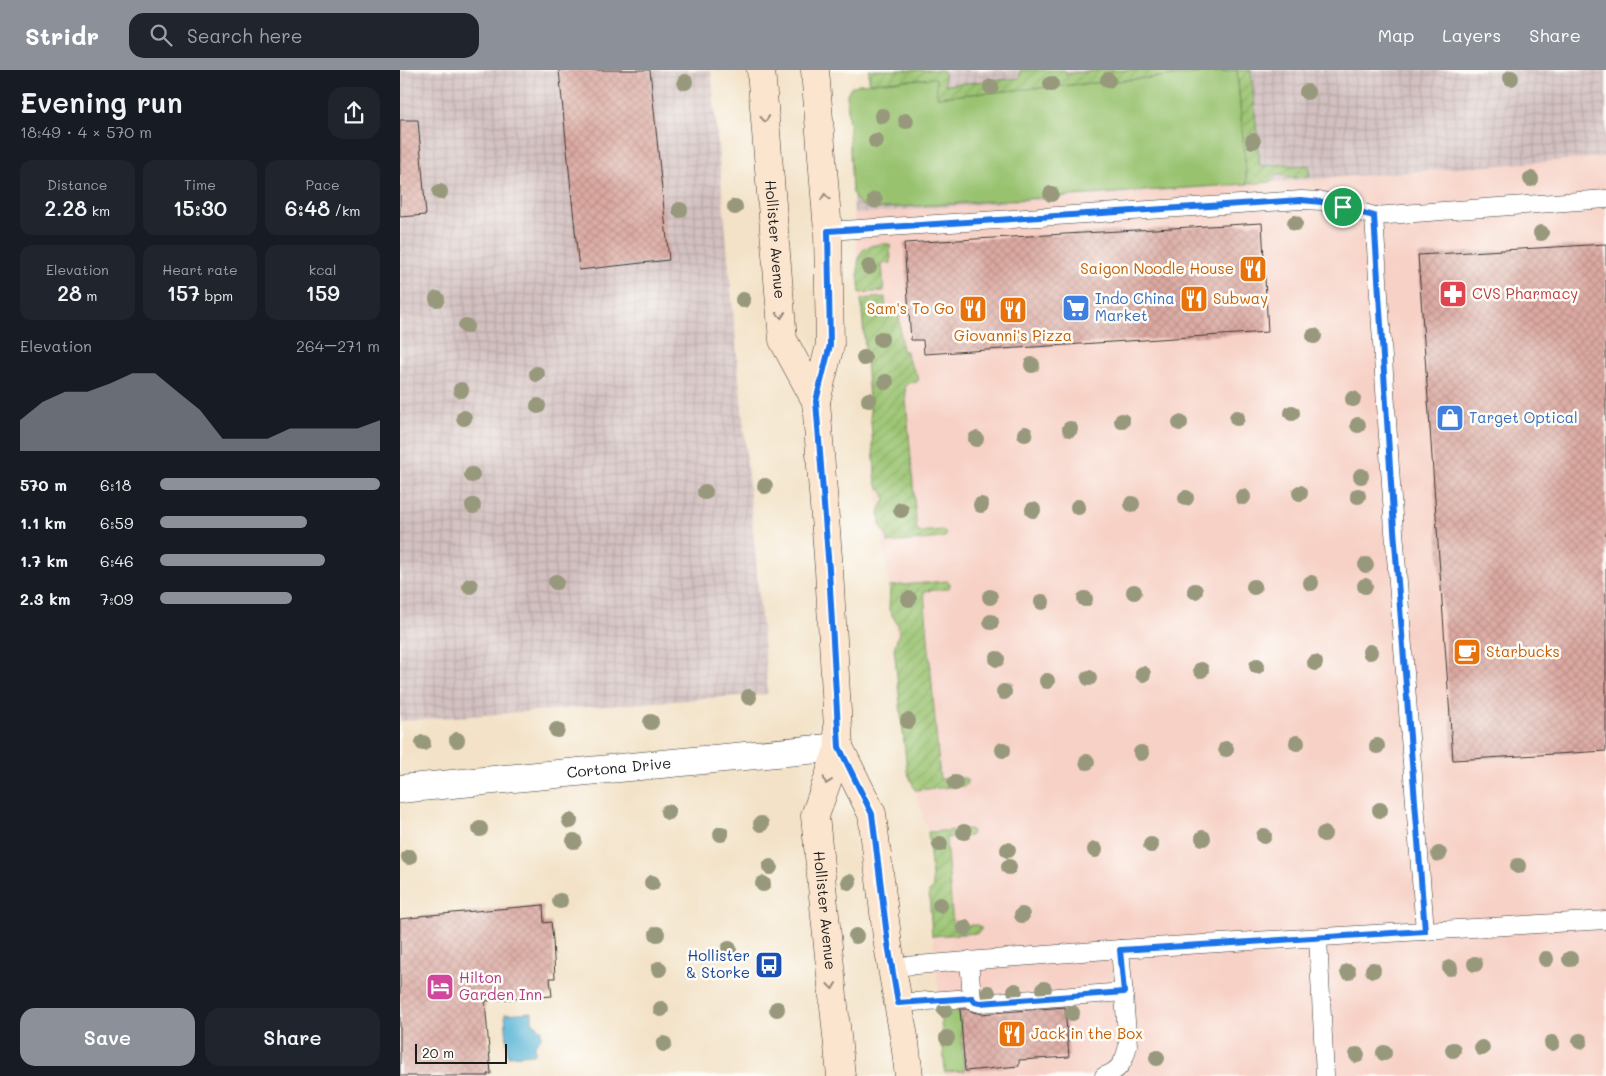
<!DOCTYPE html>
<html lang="en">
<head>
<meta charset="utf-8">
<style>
	body { margin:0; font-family:Mali,sans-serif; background:#20242c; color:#f1f3f6; height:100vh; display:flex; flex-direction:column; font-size:19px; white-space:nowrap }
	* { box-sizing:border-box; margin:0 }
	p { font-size:16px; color:#9ea1a6 }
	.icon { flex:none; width:28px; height:28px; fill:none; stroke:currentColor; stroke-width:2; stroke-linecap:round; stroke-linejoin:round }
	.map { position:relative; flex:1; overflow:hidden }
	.details { display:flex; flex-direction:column; background:#171b24; width:400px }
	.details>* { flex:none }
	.scale { position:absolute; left:15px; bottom:12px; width:92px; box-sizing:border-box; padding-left:5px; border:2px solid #1c1c1c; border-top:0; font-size:14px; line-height:18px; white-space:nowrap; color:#1c1c1c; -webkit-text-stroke:4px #fdfcf7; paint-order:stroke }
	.pin { position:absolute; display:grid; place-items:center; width:42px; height:42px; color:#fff; margin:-21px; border:2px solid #fff; border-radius:50%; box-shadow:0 1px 5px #0007 }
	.round { display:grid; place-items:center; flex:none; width:52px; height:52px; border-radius:15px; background:#20242c }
	.summary { display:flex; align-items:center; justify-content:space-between; height:85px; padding:0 20px }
	h1 { font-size:28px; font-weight:600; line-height:38px }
	.figures { display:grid; grid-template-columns:repeat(3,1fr); gap:8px; height:85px; padding:5px 20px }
	.figures div { display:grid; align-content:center; border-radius:12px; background:#20242c; text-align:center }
	.figures b { font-size:21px; font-weight:600 }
	.figures small { font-size:14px; font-weight:400 }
	.figures p { font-size:14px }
	.chart { height:140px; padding:10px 20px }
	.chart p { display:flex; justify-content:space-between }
	.chart svg { width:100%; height:90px; margin-top:5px; fill:#8c9099; opacity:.7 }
	.primary-button { display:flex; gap:10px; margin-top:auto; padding:10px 20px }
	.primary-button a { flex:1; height:58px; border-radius:15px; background:#8c9099; color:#fff; font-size:20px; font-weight:600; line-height:58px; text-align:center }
	.primary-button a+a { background:#20242c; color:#f1f3f6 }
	ul { padding:0 20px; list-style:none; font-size:16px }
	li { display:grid; grid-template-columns:80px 60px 1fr; align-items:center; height:38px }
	li i { height:12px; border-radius:6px; background:#8c9099 }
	header { display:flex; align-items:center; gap:30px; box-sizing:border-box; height:70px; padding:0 25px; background:#8c9099; color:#fff }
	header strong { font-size:24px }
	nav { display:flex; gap:28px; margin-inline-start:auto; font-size:18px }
	.search { width:350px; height:45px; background:#20242c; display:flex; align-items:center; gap:12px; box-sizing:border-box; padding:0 18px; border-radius:15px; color:#9ea1a6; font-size:19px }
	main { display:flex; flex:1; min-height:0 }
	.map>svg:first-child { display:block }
	.built { fill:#f7d1c6 }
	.industrial { fill:url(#industrial-grid) }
	.grass { fill:#98c26e; stroke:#5a6f45 }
	.garden { fill:url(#garden-furrows); stroke:#5a6f45 }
	.water { fill:#57b3d5; stroke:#3a6878 }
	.building { fill:url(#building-cross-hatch) }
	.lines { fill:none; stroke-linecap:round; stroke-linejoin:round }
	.lane-casing { stroke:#3c3a36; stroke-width:19 }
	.street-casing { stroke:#3c3a36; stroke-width:29 }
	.secondary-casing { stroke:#3c3a36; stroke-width:29 }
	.lane { stroke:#fff; stroke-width:18 }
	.street { stroke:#fff; stroke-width:28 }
	.secondary { stroke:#fce5cf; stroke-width:28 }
	.tree { fill:#98997b }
	.oneway { stroke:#978b7e }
	.route-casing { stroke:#fff; stroke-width:10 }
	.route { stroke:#1a73e8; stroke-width:6 }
	.labels { text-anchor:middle; stroke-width:5; stroke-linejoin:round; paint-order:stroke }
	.street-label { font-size:15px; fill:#1c1c1c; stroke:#fdfcf7 }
	.food-label { font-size:15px; fill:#c56008; stroke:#fdfcf7; text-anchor:start }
	.health-label { font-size:15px; fill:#be3a42; stroke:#fdfcf7; text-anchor:start }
	.shop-label { font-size:15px; fill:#366cbe; stroke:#fdfcf7; text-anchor:start }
	.transit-label { font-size:15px; fill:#164399; stroke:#fdfcf7; text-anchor:end }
	.hotel-label { font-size:15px; fill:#b23c85; stroke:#fdfcf7; text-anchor:start }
</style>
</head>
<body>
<header>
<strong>Stridr</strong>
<div class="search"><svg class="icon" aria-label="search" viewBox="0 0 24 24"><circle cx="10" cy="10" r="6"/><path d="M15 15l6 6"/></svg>Search here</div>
<nav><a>Map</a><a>Layers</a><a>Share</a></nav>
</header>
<main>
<section class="details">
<div class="summary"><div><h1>Evening run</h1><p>18:49 · 4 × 570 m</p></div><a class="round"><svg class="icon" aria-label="share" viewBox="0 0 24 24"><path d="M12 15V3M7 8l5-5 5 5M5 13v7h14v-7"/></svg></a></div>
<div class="figures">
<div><p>Distance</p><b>2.28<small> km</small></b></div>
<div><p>Time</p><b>15:30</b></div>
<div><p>Pace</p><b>6:48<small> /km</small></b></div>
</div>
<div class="figures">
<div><p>Elevation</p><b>28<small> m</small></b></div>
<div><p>Heart rate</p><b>157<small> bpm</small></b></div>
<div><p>kcal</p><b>159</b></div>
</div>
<div class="chart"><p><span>Elevation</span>264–271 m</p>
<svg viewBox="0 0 160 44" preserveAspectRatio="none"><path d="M0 44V29L10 20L20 15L30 15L40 11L50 6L60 6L70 15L80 24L90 38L100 38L110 38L120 33L130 33L140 33L150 33L160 29V44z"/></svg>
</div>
<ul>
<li><b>570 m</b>6:18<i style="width:100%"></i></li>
<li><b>1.1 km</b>6:59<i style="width:67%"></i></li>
<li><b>1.7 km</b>6:46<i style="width:75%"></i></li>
<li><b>2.3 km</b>7:09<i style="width:60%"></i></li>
</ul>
<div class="primary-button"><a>Save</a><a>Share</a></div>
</section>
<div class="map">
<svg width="1206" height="1006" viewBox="0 0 1206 1006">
	<defs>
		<pattern id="industrial-grid" width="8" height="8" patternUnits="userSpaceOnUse" patternTransform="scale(1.25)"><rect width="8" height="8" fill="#d2bfbf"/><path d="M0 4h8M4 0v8" fill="none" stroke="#b4a4a4"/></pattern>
		<pattern id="garden-furrows" width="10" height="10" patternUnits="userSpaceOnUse" patternTransform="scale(1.25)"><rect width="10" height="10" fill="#98c26e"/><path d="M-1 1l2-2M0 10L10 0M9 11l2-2" fill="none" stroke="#82a65f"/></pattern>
		<pattern id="building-cross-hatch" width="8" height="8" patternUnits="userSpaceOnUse" patternTransform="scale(1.25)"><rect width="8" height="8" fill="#dba9a1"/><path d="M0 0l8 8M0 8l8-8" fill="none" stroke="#bb918a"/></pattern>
	</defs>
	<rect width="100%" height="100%" fill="#fdfcf7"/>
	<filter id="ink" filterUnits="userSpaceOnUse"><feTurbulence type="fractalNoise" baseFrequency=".02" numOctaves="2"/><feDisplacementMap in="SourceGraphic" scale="10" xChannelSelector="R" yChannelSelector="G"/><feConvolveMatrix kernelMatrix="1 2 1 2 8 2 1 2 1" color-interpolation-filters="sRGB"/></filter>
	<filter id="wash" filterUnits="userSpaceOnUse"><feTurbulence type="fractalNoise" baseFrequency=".0096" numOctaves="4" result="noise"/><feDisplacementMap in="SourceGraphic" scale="20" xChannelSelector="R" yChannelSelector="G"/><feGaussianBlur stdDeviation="1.12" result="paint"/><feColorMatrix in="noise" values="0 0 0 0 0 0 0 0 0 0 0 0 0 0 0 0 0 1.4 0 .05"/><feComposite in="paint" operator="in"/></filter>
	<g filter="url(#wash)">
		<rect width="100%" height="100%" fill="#f3e2c7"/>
		<polygon class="built" points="1206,87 1206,1006 546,1006 529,822 533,818 528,762 515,720 476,414 466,310 454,144"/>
		<g class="industrial">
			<polygon points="0,0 311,0 368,624 0,651"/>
			<polygon points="469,0 1206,0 1206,87 454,144 447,24 470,21"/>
		</g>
		<g class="grass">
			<path d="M 837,0 L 847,114 L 472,139 C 461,136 456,133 452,121 L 447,24 L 450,18 L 459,14 L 536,8 L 538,27 Z"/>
			<polygon points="542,937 545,937 560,943 564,1001 545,1002 540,939"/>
		</g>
		<g class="garden">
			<polygon points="469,0 543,0 545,15 620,8 620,0 665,0 666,4 704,0 851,0 860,96 889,94 891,96 909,95 910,107 888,108 883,104 877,104 870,112 847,114 837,0 537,27 536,8 469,13"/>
			<path d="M 490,174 L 491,193 L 482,194 L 484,221 L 460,223 C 459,209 452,181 470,176 C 476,174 484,174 490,174 Z"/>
			<polygon points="485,227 486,246 499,245 502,281 507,281 508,289 519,309 517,312 508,313 505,316 517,462 542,460 545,462 546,466 542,468 488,473 488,469 480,455 479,441 485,430 484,424 476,414 461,229"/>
			<polygon points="547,511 550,513 550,516 548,519 524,521 540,709 565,708 567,710 567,713 565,716 515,720 507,701 494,578 499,563 498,555 489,540 490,516"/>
			<polygon points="569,759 571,760 572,764 570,766 546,768 553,856 577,855 581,857 581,860 578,863 532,866 529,822 533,818 528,762"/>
		</g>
		<path class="water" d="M 132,942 L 132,952 L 141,959 C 142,966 141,970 135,974 L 135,984 L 108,986 L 105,944 Z"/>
		<g id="blocks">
			<g class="building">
				<polygon points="159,0 250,0 269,190 179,200"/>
				<polygon points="0,50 18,50 26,145 0,147"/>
				<polygon points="862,153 868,262 524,284 523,270 511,270 504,173"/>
				<polygon points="1206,174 1206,681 1053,690 1018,185"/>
				<polygon points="143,835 144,853 151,852 153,870 155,908 150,908 152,926 85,931 91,1004 87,1004 88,1006 0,1006 0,849 19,847 19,846"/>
				<polygon points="665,937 669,987 619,990 619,996 565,1001 560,939 567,939 573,942 581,944"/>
			</g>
		</g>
	</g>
	<g filter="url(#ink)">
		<use href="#blocks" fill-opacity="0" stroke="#3c3a36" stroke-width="1"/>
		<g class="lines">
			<defs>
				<g id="lane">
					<polyline points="428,161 901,130 922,131 974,146"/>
					<polyline points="1025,861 994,461 974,146 1206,129"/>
					<polyline points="918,868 925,1006"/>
					<polyline points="569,890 572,928 575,932 580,933 724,922"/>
					<polyline points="492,897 720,879 1206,850"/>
					<polyline points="498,933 572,928"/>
					<path d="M 704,1006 C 720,1001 725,990 728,975 L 720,879"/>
				</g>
				<g id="street">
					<path id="s1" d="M 0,719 L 439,677"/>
				</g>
				<g id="secondary">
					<path id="s2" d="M 361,0 L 383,270 L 416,331"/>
					<path id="s3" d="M 415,0 L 428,161 L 430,275 L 416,331 L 429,500 L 439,677 L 415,746 L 441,1006"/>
					<polyline points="439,677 472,744 488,875 505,973 509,1006"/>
				</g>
			</defs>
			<use href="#lane" class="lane-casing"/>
			<use href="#street" class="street-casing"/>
			<use href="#secondary" class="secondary-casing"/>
			<use href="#lane" class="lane"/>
			<use href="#street" class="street"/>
			<use href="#secondary" class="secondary"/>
		</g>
		<g class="tree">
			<circle cx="1111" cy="8" r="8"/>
			<circle cx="708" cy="10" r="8"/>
			<circle cx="285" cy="12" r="8"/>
			<circle cx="651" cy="14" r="8"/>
			<circle cx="591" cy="17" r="8"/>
			<circle cx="907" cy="22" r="8"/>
			<circle cx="482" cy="46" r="8"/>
			<circle cx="506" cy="51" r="8"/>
			<circle cx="476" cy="71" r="8"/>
			<circle cx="853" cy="71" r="8"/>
			<circle cx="1131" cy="109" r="8"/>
			<circle cx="40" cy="122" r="8"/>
			<circle cx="651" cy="124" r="8"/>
			<circle cx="475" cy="130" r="8"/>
			<circle cx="335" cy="137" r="8"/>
			<circle cx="280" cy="140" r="8"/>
			<circle cx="895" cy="153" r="8"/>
			<circle cx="1141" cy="163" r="8"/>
			<circle cx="469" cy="197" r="8"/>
			<circle cx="37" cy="229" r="8"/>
			<circle cx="343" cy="230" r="8"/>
			<circle cx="66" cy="256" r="8"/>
			<circle cx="914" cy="266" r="8"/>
			<circle cx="481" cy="269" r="8"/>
			<circle cx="464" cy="288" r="8"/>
			<circle cx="632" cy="295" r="8"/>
			<circle cx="137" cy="304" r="8"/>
			<circle cx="486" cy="312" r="8"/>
			<circle cx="61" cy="320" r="8"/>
			<circle cx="953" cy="329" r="8"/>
			<circle cx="469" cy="330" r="8"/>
			<circle cx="138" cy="336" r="8"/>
			<circle cx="892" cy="343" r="8"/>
			<circle cx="64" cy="348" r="8"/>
			<circle cx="837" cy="348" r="8"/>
			<circle cx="722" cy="351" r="8"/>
			<circle cx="780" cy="353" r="8"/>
			<circle cx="958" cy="355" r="8"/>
			<circle cx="670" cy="359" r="8"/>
			<circle cx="625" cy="364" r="8"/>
			<circle cx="576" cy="369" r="8"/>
			<circle cx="72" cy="405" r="8"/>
			<circle cx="961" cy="406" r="8"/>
			<circle cx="365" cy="416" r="8"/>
			<circle cx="305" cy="422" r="8"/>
			<circle cx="900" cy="423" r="8"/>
			<circle cx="958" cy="426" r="8"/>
			<circle cx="843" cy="427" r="8"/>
			<circle cx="786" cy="428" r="8"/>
			<circle cx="732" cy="434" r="8"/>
			<circle cx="581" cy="435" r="8"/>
			<circle cx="73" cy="436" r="8"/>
			<circle cx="678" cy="437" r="8"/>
			<circle cx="501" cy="440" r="8"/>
			<circle cx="633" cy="440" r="8"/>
			<circle cx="966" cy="495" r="8"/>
			<circle cx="156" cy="512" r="8"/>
			<circle cx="911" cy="513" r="8"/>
			<circle cx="70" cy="516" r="8"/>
			<circle cx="965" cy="516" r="8"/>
			<circle cx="854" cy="517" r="8"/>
			<circle cx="795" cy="521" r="8"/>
			<circle cx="734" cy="522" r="8"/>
			<circle cx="590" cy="527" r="8"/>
			<circle cx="509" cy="529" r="8"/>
			<circle cx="685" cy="529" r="8"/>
			<circle cx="642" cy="532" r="8"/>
			<circle cx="591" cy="552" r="8"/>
			<circle cx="970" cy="582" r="8"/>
			<circle cx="597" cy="589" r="8"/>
			<circle cx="915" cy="593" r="8"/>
			<circle cx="857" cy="596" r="8"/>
			<circle cx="801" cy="600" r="8"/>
			<circle cx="743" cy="604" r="8"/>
			<circle cx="689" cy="608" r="8"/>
			<circle cx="647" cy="611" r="8"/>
			<circle cx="604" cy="622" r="8"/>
			<circle cx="349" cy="627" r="8"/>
			<circle cx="508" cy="651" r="8"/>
			<circle cx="251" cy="652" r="8"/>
			<circle cx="157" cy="660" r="8"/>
			<circle cx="57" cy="670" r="8"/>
			<circle cx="23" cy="673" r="8"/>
			<circle cx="897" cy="673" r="8"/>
			<circle cx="977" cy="676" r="8"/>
			<circle cx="826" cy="679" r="8"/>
			<circle cx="603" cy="680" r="8"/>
			<circle cx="741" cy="683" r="8"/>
			<circle cx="687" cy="692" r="8"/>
			<circle cx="555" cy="713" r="8"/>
			<circle cx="980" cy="740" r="8"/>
			<circle cx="268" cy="742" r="8"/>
			<circle cx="170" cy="751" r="8"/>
			<circle cx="361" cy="754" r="8"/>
			<circle cx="80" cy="759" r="8"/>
			<circle cx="564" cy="762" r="8"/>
			<circle cx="321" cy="764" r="8"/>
			<circle cx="924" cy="764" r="8"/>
			<circle cx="864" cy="766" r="8"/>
			<circle cx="803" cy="768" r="8"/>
			<circle cx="174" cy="771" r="8"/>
			<circle cx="540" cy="774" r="8"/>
			<circle cx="751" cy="775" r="8"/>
			<circle cx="608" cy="780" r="8"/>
			<circle cx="695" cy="780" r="8"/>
			<circle cx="1039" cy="784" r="8"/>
			<circle cx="9" cy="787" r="8"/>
			<circle cx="1118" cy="796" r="8"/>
			<circle cx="370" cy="797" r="8"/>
			<circle cx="609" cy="797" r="8"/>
			<circle cx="449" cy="812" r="8"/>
			<circle cx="252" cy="813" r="8"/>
			<circle cx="363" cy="814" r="8"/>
			<circle cx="160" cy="831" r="8"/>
			<circle cx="540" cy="835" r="8"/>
			<circle cx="622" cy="845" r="8"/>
			<circle cx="565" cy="858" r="8"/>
			<circle cx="257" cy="864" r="8"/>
			<circle cx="456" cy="866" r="8"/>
			<circle cx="329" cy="879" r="8"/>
			<circle cx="1146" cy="889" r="8"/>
			<circle cx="1170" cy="889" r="8"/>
			<circle cx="1075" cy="894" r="8"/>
			<circle cx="1050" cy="898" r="8"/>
			<circle cx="259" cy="899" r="8"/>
			<circle cx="973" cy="900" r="8"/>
			<circle cx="948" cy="902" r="8"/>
			<circle cx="644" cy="919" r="8"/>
			<circle cx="615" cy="921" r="8"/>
			<circle cx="588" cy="923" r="8"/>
			<circle cx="261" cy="939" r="8"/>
			<circle cx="377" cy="939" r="8"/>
			<circle cx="545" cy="940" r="8"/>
			<circle cx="672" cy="943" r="8"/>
			<circle cx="547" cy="968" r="8"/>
			<circle cx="1180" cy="971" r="8"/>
			<circle cx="1152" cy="973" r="8"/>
			<circle cx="264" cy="974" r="8"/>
			<circle cx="1082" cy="978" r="8"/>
			<circle cx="1053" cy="980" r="8"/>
			<circle cx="984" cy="983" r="8"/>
			<circle cx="957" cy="985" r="8"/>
			<circle cx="757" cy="988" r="8"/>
		</g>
		<defs><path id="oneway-chevron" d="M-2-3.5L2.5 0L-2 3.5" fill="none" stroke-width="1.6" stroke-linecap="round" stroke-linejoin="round" transform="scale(1.25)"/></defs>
		<g class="oneway">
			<use href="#oneway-chevron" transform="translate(365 49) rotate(85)"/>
			<use href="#oneway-chevron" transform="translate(425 127) rotate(-95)"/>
			<use href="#oneway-chevron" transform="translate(381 245) rotate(85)"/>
			<use href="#oneway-chevron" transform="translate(427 711) rotate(109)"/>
			<use href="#oneway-chevron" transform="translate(432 916) rotate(84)"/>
		</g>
	</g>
	<g class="lines" filter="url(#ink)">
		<defs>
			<polygon id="route" points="901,130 922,132 974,146 994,460 1025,861 720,880 724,922 580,933 575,932 572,928 498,933 488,874 472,744 439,677 429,500 416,331 430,275 428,161"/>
		</defs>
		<use href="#route" class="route-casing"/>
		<use href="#route" class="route"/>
	</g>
	<defs>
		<symbol id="restaurant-square" viewBox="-11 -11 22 22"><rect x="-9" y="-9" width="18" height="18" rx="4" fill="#e8710a" stroke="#fdfcf7"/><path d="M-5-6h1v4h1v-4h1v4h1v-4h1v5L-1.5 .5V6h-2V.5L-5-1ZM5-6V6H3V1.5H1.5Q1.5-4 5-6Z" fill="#fff"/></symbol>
		<symbol id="pharmacy-square" viewBox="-11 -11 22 22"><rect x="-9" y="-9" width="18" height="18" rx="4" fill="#e0444e" stroke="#fdfcf7"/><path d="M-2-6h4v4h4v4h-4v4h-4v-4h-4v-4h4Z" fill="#fff"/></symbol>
		<symbol id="supermarket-square" viewBox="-11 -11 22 22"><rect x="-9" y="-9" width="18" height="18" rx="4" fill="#3f7fe0" stroke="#fdfcf7"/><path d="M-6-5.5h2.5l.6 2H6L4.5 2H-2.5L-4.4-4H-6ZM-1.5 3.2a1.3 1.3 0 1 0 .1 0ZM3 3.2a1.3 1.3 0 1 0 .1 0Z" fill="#fff"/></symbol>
		<symbol id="shop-square" viewBox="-11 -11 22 22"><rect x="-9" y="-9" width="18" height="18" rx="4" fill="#3f7fe0" stroke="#fdfcf7"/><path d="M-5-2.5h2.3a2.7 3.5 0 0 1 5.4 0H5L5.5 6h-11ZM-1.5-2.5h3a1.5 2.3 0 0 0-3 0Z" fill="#fff"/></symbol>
		<symbol id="cafe-square" viewBox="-11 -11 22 22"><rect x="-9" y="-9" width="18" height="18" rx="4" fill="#e8710a" stroke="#fdfcf7"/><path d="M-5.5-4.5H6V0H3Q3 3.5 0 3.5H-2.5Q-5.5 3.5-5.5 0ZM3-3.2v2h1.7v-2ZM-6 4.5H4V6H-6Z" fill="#fff"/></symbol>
		<symbol id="bus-square" viewBox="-11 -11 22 22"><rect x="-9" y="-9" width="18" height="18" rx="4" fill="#1a4fb4" stroke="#fdfcf7"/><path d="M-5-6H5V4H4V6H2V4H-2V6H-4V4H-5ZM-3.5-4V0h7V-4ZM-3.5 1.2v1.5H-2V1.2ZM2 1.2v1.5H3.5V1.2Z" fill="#fff"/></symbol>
		<symbol id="hotel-square" viewBox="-11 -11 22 22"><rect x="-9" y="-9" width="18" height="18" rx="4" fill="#d1479c" stroke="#fdfcf7"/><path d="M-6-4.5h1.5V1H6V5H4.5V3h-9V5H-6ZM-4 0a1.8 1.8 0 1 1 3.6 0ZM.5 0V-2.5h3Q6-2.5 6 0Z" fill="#fff"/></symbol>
	</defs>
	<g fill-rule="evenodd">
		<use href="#restaurant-square" x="837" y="183" width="32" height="32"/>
		<use href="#pharmacy-square" x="1037" y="208" width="32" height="32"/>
		<use href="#restaurant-square" x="778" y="213" width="32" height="32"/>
		<use href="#supermarket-square" x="660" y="222" width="32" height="32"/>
		<use href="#restaurant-square" x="557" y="223" width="32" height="32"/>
		<use href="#restaurant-square" x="597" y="224" width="32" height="32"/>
		<use href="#shop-square" x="1034" y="332" width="32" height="32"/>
		<use href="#cafe-square" x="1051" y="566" width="32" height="32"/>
		<use href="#bus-square" x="353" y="879" width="32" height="32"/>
		<use href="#hotel-square" x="24" y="901" width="32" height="32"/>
		<use href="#restaurant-square" x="596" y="948" width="32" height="32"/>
	</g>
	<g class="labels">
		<g class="street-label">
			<text dy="5" stroke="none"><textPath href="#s2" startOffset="170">Hollister Avenue</textPath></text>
			<text dy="5" stroke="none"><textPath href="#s1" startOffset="220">Cortona Drive</textPath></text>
			<text dy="5" stroke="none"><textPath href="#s3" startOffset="848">Hollister Avenue</textPath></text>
		</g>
		<g class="food-label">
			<text x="834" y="204" text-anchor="end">Saigon Noodle House</text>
			<text x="813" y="234">Subway</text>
			<text x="554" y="244" text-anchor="end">Sam's To Go</text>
			<text x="613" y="271" text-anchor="middle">Giovanni's Pizza</text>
			<text x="1086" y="587">Starbucks</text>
			<text x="631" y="969">Jack in the Box</text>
		</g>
		<g class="health-label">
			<text x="1072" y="229">CVS Pharmacy</text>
		</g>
		<g class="shop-label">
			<text x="695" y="234">Indo China<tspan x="695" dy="17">Market</tspan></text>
			<text x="1069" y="353">Target Optical</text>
		</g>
		<g class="transit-label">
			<text x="350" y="891">Hollister<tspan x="350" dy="17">&amp; Storke</tspan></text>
		</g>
		<g class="hotel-label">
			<text x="59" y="913">Hilton<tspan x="59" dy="17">Garden Inn</tspan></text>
		</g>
	</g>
</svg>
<div class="scale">20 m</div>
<div class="pin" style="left:943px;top:137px;background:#1e9e55"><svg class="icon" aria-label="arrive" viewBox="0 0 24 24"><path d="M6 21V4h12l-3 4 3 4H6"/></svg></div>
</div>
</main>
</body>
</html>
